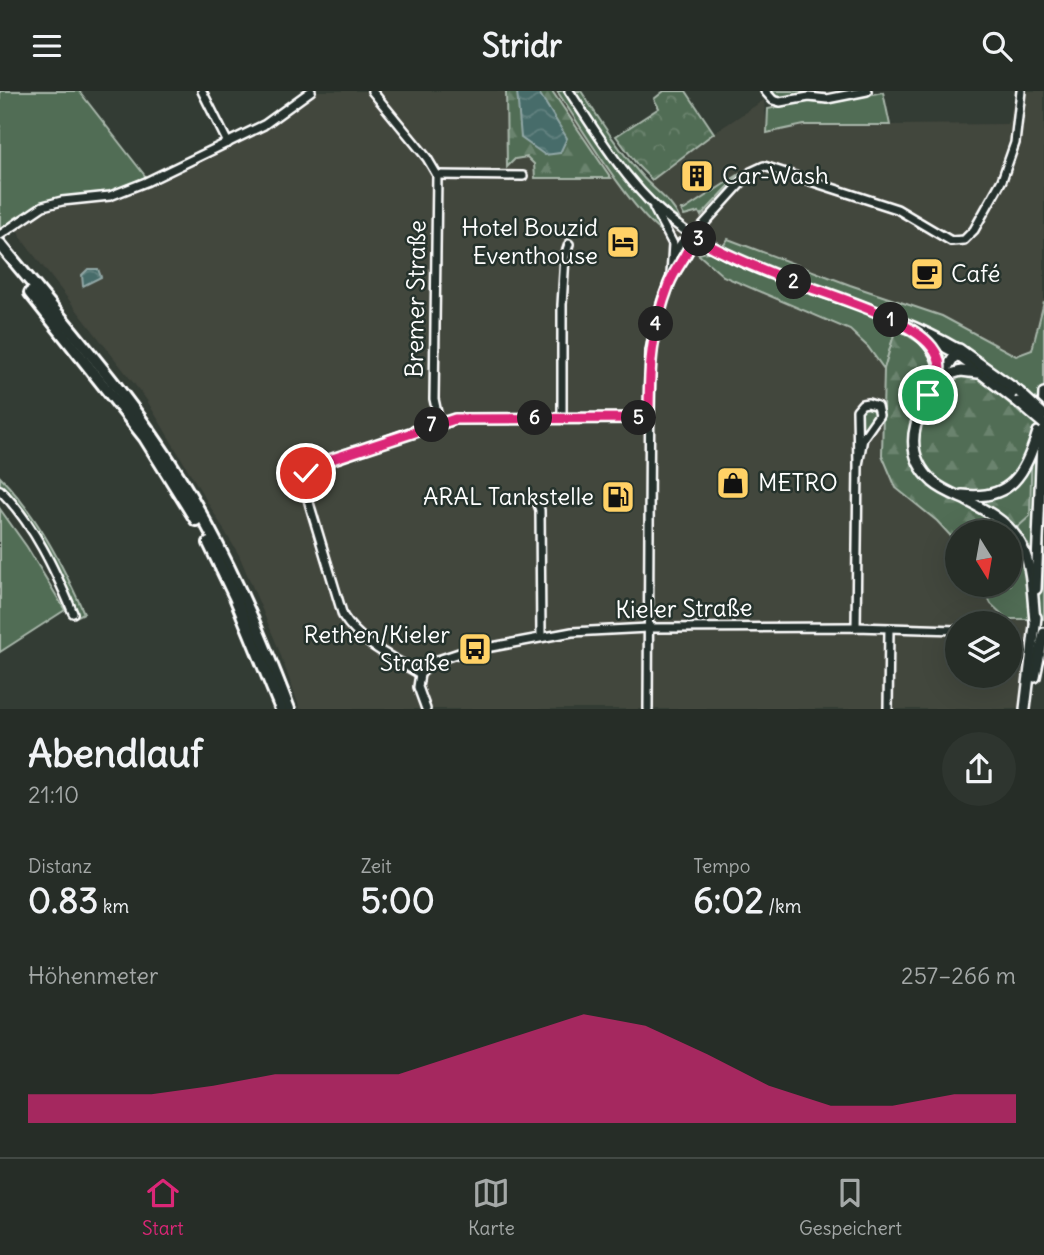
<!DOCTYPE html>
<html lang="de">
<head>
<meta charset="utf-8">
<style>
	body { margin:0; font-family:Delius,sans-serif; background:#2e352f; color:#f1f3f6; height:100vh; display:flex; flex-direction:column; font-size:26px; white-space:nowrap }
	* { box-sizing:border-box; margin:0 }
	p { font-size:23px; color:#a4a8a7 }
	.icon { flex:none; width:38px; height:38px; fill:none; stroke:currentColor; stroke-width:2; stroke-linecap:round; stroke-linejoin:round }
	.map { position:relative; height:618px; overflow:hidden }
	.panel { display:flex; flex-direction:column; background:#262d27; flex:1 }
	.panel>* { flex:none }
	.needle { width:46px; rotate:169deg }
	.controls { position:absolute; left:945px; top:429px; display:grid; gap:14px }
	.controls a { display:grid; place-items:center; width:77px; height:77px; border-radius:50%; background:#262d27; box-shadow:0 7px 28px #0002,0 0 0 2px #424944; font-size:35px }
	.pin { position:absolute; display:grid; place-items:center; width:60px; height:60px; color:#fff; margin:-30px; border:4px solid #fff; border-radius:50%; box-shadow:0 2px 7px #0007 }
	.km { position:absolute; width:35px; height:35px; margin:-18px; border-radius:50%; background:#222; color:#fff; font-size:19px; line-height:35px; text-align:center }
	.round { display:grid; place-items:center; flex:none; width:74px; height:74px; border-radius:37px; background:#2e352f }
	.headline { display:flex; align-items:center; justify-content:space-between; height:119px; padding:0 28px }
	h1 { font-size:38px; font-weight:700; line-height:52px }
	.metrics { display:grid; grid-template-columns:repeat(3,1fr); gap:10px; height:119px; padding:7px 28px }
	.metrics div { display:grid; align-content:center }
	.metrics b { font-size:35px; font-weight:700 }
	.metrics small { font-size:19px; font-weight:400 }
	.metrics p { font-size:19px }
	.chart { height:196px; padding:14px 28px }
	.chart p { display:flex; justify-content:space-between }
	.chart svg { width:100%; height:126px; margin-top:7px; fill:#db2777; opacity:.7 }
	header { display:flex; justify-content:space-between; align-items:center; height:91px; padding:0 28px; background:#262d27; font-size:32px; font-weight:700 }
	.tabs { display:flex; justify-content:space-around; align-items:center; height:98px; border-top:2px solid #424944; background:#262d27; font-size:19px; color:#a4a8a7 }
	.tabs a { display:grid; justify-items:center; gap:4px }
	.tabs .current { color:#db2777 }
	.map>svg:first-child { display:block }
	.built { fill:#43463d; fill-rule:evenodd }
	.green { fill:#516d55; stroke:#a8b6aa; stroke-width:2 }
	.forest { fill:url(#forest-firs); stroke:#a8b6aa; stroke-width:2 }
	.park { fill:url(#park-crowns); stroke:#a8b6aa; stroke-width:2 }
	.water { fill:url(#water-waves); stroke:#91a7a6; stroke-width:2 }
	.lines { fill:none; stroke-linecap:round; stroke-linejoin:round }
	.minor-casing { stroke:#fff; stroke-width:12 }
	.major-casing { stroke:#fff; stroke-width:14 }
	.highway-casing { stroke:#fff; stroke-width:16 }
	.minor { stroke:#26332d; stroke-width:7 }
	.major { stroke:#26332d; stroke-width:9 }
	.highway { stroke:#26332d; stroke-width:10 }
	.major-bridge-casing { stroke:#fff; stroke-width:14; stroke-linecap:butt }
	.major-bridge { stroke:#26332d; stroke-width:9 }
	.route-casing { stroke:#fff; stroke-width:14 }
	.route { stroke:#db2777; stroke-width:9 }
	.labels { text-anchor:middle; stroke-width:5; stroke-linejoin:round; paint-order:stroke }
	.poi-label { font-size:24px; fill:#fff; stroke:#26332d; text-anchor:start }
	.street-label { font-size:24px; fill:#fff; stroke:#26332d }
</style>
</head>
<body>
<header><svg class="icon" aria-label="menu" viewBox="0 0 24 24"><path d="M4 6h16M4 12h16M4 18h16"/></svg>Stridr<svg class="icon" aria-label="search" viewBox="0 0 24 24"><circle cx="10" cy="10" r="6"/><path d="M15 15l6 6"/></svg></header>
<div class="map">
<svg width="1044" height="618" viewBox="0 0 1044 618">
	<defs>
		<pattern id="forest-firs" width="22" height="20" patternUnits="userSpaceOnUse" patternTransform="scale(1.75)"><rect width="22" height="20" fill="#516d55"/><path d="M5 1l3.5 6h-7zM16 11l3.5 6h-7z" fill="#6b836e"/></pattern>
		<pattern id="park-crowns" width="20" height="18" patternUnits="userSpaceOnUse" patternTransform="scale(1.75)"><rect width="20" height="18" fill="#516d55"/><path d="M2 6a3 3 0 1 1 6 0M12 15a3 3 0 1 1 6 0" fill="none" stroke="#6b836e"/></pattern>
		<pattern id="water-waves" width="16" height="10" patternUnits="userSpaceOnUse" patternTransform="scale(1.75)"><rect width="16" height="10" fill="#476c6a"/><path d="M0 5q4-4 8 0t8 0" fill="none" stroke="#638280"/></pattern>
	</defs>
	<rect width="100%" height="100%" fill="#333c34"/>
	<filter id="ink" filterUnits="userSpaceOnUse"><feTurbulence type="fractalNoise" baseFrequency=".0143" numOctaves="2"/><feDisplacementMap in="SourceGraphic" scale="14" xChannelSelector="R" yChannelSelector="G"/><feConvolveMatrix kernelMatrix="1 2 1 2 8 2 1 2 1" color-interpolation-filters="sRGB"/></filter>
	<g filter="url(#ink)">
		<path class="built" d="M 311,0 L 568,0 L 638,99 L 714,42 L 764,9 L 767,42 L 804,34 L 827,32 L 890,34 L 1008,33 L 1016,0 L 1044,0 L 1044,211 L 1032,259 L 1016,265 L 942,225 L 850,194 L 728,148 L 721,158 L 699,164 L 850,239 L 868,256 L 884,278 L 882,325 L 937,430 L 957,452 L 957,494 L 982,494 L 991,513 L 1007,528 L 1031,528 L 1022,618 L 300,618 L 277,554 L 239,464 L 146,308 L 20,146 L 17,137 L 45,118 L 111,107 L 153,95 L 189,77 L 228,52 L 264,34 ZM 957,532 L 1010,532 L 1010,584 L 957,584 Z"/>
		<g class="green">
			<polygon points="0,0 79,0 146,86 109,101 43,112 15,127 0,139"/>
			<path d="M 557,0 L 564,0 L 606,64 L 656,127 L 665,143 C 637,129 577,30 557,0 Z"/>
			<path d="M 575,0 L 581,0 C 600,29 618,58 641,84 C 654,100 672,109 680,129 C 633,96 605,47 575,0 Z"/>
			<polygon points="767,0 815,0 809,4 780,10"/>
			<polygon points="883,1 890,34 804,34 767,42 768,18 809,9 827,12"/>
			<polygon points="741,82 701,125 699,121 684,125 681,119 684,119"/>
			<path d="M 728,148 L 850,194 L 942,225 L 1016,265 L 1032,259 L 1044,211 L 1044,314 L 1022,324 C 985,288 939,266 896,237 L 884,278 L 868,256 L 850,239 L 723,185 L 698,163 L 721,158 Z"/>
			<path d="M 862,313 L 879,319 L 866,340 L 861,343 C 856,334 856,322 862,313 Z"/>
			<polygon points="1044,345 1044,528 1007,528 991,513 982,494 1010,494 1010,443 1032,349"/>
			<path d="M 0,386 C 38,425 62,473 84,522 L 78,525 C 58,479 36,430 0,394 Z"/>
			<polygon points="0,418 27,456 65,519 0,561"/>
		</g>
		<g class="forest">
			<polygon points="506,0 552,0 611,87 535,87 534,73 527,66 515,68 507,76"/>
			<path d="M 896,237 C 939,266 985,287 1022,324 L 1044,314 L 1044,345 L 1032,350 L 1030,425 L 1010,443 L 1010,441 L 957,441 L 957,452 L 937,430 L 896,397 L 882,364 L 884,278 Z"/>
		</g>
		<polygon class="park" points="664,0 686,0 714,42 652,89 639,76 616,45 659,17 654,8"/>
		<g class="water">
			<polygon points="517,0 538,0 567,47 560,62 545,64 521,47"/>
			<polygon points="88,178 98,178 101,186 83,195 82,184"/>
		</g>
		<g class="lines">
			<defs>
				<g id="minor">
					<polyline points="202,0 228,52"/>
					<polyline points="372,0 427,67 437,84 434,308 439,331"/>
					<path d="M 569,0 C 602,50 634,105 684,139 C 767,197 873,207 959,258"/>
					<polyline points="765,0 773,9 780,11 809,6 827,8 867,0"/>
					<polyline points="437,84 523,85"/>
					<polyline points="654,117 673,153 671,184"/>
					<polyline points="0,144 43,115 62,110 110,105 146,91 264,34 311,0"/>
					<polyline points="674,163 682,151 693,145 751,81 764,75 897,118 951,150 964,149 974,139 1002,89 1015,52 1021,0"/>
					<polyline points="888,227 956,263"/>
					<polyline points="562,327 562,214 565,165 569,153"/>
					<path d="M 0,399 C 34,433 55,479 73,522"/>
					<polyline points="537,411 540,419 541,545"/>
					<polyline points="856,536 858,374 863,347 879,324 877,315 868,312 862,313 857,319 858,374"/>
					<path d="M 420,583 C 392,566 361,553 343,525 L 304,395 L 303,389 L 310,377 L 416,339 L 455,328 L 649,327"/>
					<polyline points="420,583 435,570 459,562 572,541 648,537 856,536 957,539"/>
					<polyline points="420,583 418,596 426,618"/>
					<path d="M 648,618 L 650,260 C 654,236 660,212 670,189 C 678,173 690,163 693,145"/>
					<polyline points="888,618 889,537"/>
				</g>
				<g id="major">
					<path d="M 919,243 C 933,257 940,267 940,287"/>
					<polyline points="956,263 1018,311"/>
					<polyline points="941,286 961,280 978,282"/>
					<path d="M 1019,301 L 959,258 C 936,297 886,347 933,391 C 942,399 955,404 966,409 C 985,419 1005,429 1017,447 C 1033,470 1032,503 1035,530"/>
					<path d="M 962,404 C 1011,410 1025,383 1038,341"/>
					<polyline points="1036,498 1044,302"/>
					<polyline points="1035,586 1044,542"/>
					<polyline points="1025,618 1036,526"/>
				</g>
				<g id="highway">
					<path d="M 0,153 C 61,228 127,301 178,384 C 224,458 258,537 289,618"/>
					<polyline points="30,202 145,347 196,429"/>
					<polyline points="209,452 235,506 281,618"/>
				</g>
			</defs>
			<use href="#minor" class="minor-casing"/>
			<use href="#major" class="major-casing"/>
			<use href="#highway" class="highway-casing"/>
			<use href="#minor" class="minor"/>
			<use href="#major" class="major"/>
			<use href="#highway" class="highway"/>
			<defs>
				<g id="major-bridge">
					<polyline points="1019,301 1044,324"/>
					<polyline points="1018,311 1044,333"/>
				</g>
			</defs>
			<use href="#major-bridge" class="major-bridge-casing"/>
			<use href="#major-bridge" class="major-bridge"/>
		</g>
	</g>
	<g class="lines" filter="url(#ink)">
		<defs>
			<path id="route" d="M 306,382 L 317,373 L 455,328 L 649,327 C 649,277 651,240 669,193 C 676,175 689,164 693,145 C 721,162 751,174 781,186 C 819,201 908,225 932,256 C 946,274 939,288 928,304"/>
		</defs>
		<use href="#route" class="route-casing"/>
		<use href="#route" class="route"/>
	</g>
	<defs>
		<symbol id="building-square" viewBox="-11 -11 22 22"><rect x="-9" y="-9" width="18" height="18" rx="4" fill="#ffd166" stroke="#26332d"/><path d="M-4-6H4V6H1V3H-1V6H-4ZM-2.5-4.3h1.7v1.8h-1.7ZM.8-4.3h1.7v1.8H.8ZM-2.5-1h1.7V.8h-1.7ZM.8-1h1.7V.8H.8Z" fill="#111"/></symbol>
		<symbol id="hotel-square" viewBox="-11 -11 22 22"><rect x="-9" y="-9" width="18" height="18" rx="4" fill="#ffd166" stroke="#26332d"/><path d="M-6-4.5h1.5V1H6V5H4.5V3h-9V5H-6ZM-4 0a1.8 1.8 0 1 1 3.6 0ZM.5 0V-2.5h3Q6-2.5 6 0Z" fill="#111"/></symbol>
		<symbol id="cafe-square" viewBox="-11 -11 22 22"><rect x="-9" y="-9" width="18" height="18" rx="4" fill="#ffd166" stroke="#26332d"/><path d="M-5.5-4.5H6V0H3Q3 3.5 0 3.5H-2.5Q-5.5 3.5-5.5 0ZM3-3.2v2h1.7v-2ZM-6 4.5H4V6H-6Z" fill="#111"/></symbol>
		<symbol id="shop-square" viewBox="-11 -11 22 22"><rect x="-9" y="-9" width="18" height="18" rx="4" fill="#ffd166" stroke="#26332d"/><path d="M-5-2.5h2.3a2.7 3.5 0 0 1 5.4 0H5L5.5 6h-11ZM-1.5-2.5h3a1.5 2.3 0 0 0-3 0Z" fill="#111"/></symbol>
		<symbol id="fuel-square" viewBox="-11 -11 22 22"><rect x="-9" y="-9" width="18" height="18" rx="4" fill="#ffd166" stroke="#26332d"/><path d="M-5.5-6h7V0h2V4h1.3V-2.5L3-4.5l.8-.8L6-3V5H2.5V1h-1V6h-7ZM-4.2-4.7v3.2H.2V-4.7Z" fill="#111"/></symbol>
		<symbol id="bus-square" viewBox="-11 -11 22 22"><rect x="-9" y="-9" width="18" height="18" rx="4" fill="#ffd166" stroke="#26332d"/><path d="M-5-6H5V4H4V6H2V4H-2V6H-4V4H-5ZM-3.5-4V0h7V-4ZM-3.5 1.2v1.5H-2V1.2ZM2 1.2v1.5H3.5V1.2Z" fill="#111"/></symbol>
	</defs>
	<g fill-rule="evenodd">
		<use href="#building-square" x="678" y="66" width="38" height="38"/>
		<use href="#hotel-square" x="604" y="132" width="38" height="38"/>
		<use href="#cafe-square" x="908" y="164" width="38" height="38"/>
		<use href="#shop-square" x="714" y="373" width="38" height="38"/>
		<use href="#fuel-square" x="599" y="387" width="38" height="38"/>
		<use href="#bus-square" x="456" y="539" width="38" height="38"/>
	</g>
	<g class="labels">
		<g class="poi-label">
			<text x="722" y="93">Car-Wash</text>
			<text x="598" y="145" text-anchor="end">Hotel Bouzid<tspan x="598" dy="28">Eventhouse</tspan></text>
			<text x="951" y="191">Café</text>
			<text x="758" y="400">METRO</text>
			<text x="594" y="414" text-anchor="end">ARAL Tankstelle</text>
			<text x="450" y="552" text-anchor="end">Rethen/Kieler<tspan x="450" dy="28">Straße</tspan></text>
		</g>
		<g class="street-label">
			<text transform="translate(416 208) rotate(-89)" y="8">Bremer Straße</text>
			<text transform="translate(684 518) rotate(-1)" y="8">Kieler Straße</text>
		</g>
	</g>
</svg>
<div class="controls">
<a><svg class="needle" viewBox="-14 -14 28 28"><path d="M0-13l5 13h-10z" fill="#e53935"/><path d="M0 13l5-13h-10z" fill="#a4a8a7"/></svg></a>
<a><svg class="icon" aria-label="layers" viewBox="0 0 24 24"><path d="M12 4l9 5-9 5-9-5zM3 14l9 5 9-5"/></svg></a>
</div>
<div class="pin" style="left:928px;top:304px;background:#1e9e55"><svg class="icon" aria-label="arrive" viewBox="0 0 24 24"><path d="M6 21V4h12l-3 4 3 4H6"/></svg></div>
<div class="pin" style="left:306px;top:382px;background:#d93025"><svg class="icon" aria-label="check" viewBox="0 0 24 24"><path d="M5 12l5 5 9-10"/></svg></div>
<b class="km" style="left:891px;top:229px">1</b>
<b class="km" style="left:794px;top:191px">2</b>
<b class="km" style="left:699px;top:148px">3</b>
<b class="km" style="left:656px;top:233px">4</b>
<b class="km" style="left:639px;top:327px">5</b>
<b class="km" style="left:535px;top:327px">6</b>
<b class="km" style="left:432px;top:334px">7</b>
</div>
<section class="panel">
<div class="headline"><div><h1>Abendlauf</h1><p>21:10</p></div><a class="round"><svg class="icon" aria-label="share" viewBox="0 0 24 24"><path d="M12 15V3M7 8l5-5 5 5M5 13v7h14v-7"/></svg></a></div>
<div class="metrics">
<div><p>Distanz</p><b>0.83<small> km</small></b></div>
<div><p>Zeit</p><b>5:00</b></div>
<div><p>Tempo</p><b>6:02<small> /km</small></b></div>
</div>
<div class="chart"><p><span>Höhenmeter</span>257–266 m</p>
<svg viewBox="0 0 160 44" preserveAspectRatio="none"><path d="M0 44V34L10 34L20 34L30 31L40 27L50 27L60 27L70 20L80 13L90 6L100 10L110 20L120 31L130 38L140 38L150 34L160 34V44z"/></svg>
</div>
</section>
<nav class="tabs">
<a class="current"><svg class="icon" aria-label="home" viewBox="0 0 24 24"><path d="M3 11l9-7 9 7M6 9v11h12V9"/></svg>Start</a>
<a><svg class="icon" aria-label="map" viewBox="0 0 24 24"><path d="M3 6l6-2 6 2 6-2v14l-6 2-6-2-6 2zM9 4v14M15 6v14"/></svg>Karte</a>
<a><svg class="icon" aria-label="saved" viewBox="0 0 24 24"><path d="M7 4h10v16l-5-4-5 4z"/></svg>Gespeichert</a>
</nav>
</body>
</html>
